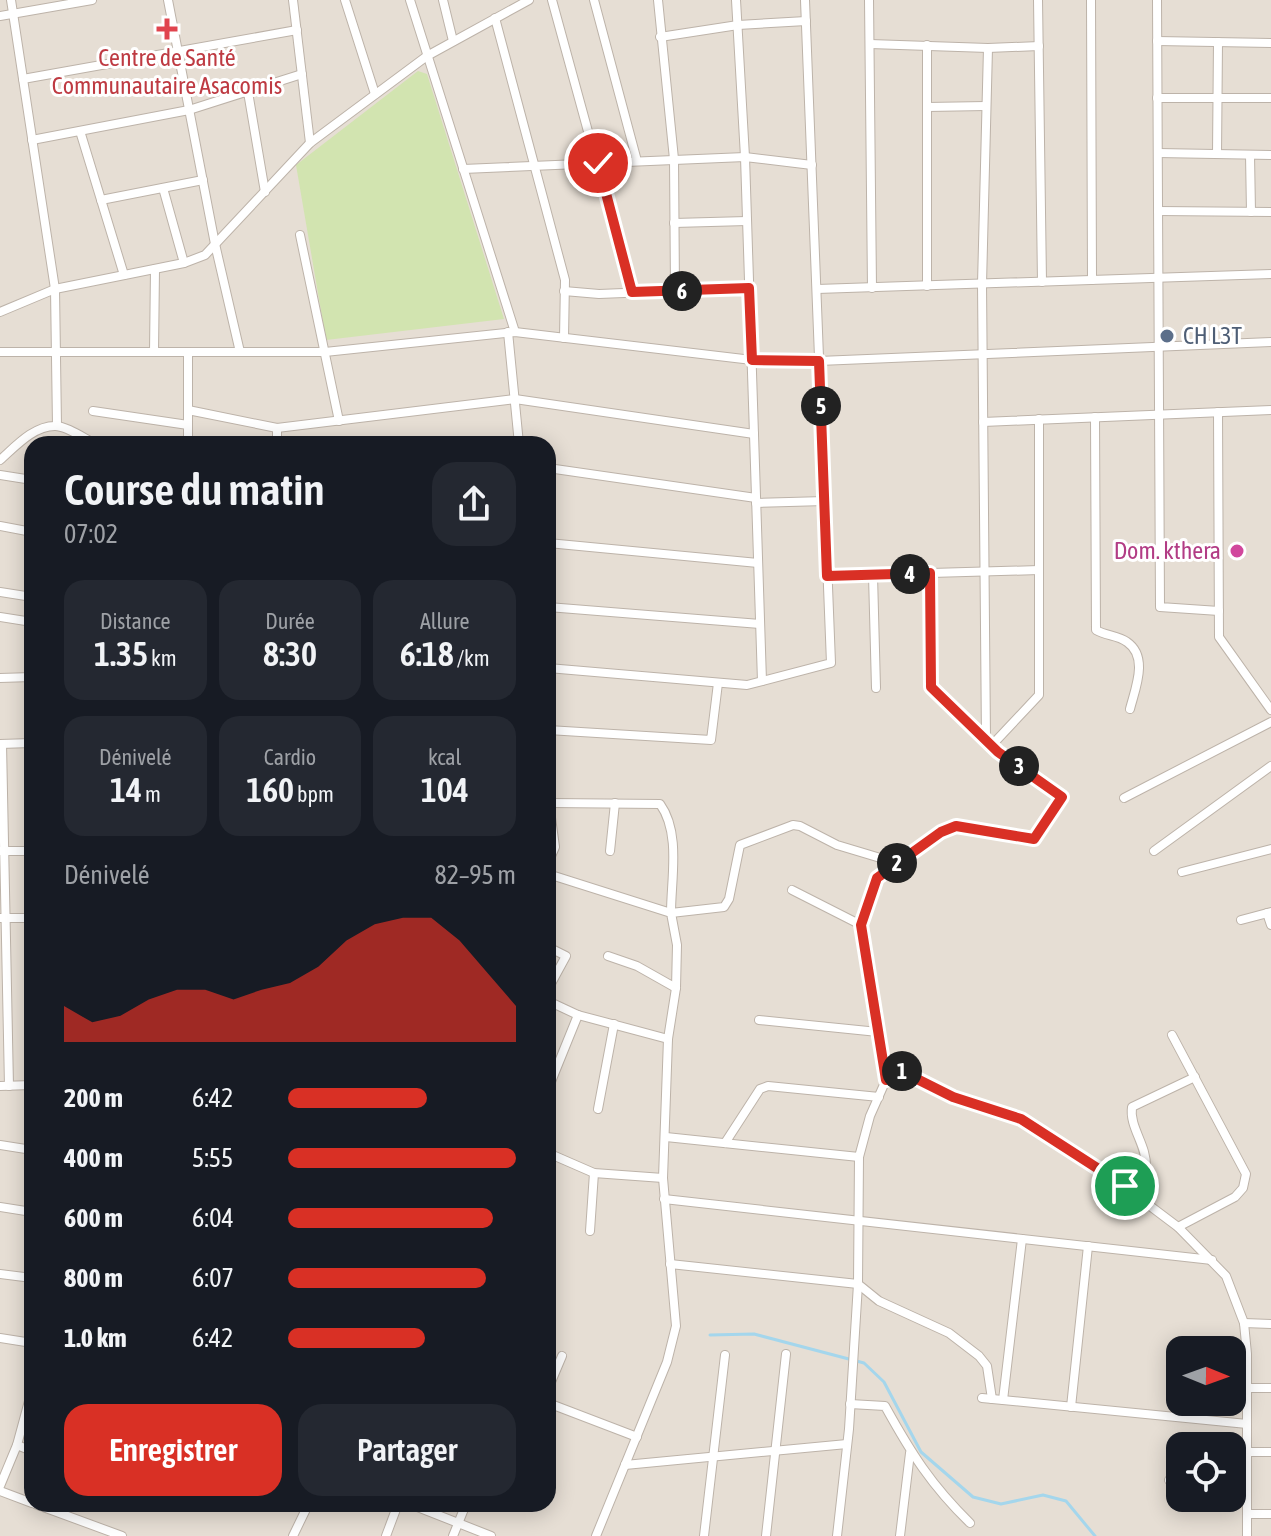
<!DOCTYPE html>
<html lang="fr">
<head>
<meta charset="utf-8">
<style>
	body { margin:0; font-family:"Asap Condensed",sans-serif; background:#242831; color:#f1f3f6; height:100vh; display:flex; flex-direction:column; font-size:30px; white-space:nowrap }
	* { box-sizing:border-box; margin:0 }
	p { font-size:26px; color:#9ea1a6 }
	.icon { flex:none; width:44px; height:44px; fill:none; stroke:currentColor; stroke-width:2; stroke-linecap:round; stroke-linejoin:round }
	.map { position:relative; flex:1; overflow:hidden }
	.sheet { position:absolute; left:24px; top:436px; width:532px; height:1076px; display:flex; flex-direction:column; background:#171b24; border-radius:24px; box-shadow:0 4px 20px #0003 }
	.sheet>* { flex:none }
	.needle { width:52px; rotate:91deg }
	.tools { position:absolute; left:1166px; top:1336px; display:grid; gap:16px }
	.tools a { display:grid; place-items:center; width:80px; height:80px; border-radius:16px; background:#171b24; box-shadow:0 4px 20px #0003; font-size:40px }
	.pin { position:absolute; display:grid; place-items:center; width:68px; height:68px; color:#fff; margin:-34px; border:4px solid #fff; border-radius:50%; box-shadow:0 2px 8px #0007 }
	.km { position:absolute; width:40px; height:40px; margin:-20px; border-radius:50%; background:#222; color:#fff; font-size:22px; line-height:40px; text-align:center }
	.round { display:grid; place-items:center; flex:none; width:84px; height:84px; border-radius:24px; background:#242831 }
	.summary { display:flex; align-items:center; justify-content:space-between; height:136px; padding:0 40px }
	h1 { font-size:44px; font-weight:600; line-height:60px }
	.metrics { display:grid; grid-template-columns:repeat(3,1fr); gap:12px; height:136px; padding:8px 40px }
	.metrics div { display:grid; align-content:center; border-radius:20px; background:#242831; text-align:center }
	.metrics b { font-size:34px; font-weight:600 }
	.metrics small { font-size:22px; font-weight:400 }
	.metrics p { font-size:22px }
	.chart { height:224px; padding:16px 40px }
	.chart p { display:flex; justify-content:space-between }
	.chart svg { width:100%; height:144px; margin-top:8px; fill:#d93025; opacity:.7 }
	.action { display:flex; gap:16px; margin-top:auto; padding:16px 40px }
	.action a { flex:1; height:92px; border-radius:24px; background:#d93025; color:#fff; font-size:32px; font-weight:600; line-height:92px; text-align:center }
	.action a+a { background:#242831; color:#f1f3f6 }
	ul { padding:0 40px; list-style:none; font-size:26px }
	li { display:grid; grid-template-columns:128px 96px 1fr; align-items:center; height:60px }
	li i { height:20px; border-radius:10px; background:#d93025 }
	.map>svg:first-child { display:block }
	.residential { fill:#e6ded4; fill-rule:evenodd }
	.pitch { fill:#d2e4b0 }
	.lines { fill:none; stroke-linecap:round; stroke-linejoin:round }
	.stream { stroke:#a4d6ec; stroke-width:3 }
	.minor-casing { stroke:#bdb3a9; stroke-width:10 }
	.minor { stroke:#fff; stroke-width:8 }
	.route-casing { stroke:#fff; stroke-width:16 }
	.route { stroke:#d93025; stroke-width:10 }
	.health-dot { fill:#e0444e; stroke:#fff; stroke-width:3 }
	.service-dot { fill:#5c6f8a; stroke:#fff; stroke-width:3 }
	.hotel-dot { fill:#d1479c; stroke:#fff; stroke-width:3 }
	.labels { text-anchor:middle; stroke-width:6; stroke-linejoin:round; paint-order:stroke }
	.health-label { font-size:24px; fill:#be3a42; stroke:#fff }
	.service-label { font-size:24px; fill:#4e5e75; stroke:#fff; text-anchor:start }
	.hotel-label { font-size:24px; fill:#b23c85; stroke:#fff; text-anchor:end }
</style>
</head>
<body>
<div class="map">
<svg width="1271" height="1536" viewBox="0 0 1271 1536">
	<rect width="100%" height="100%" fill="#f2ede6"/>
	<path class="residential" d="M 0,0 L 1271,0 L 1271,1536 L 0,1536 ZM 32,444 L 548,444 L 548,1504 L 32,1504 ZM 1180,1350 L 1232,1350 L 1232,1402 L 1180,1402 ZM 1180,1446 L 1232,1446 L 1232,1498 L 1180,1498 Z"/>
	<polygon class="pitch" points="418,71 427,74 504,319 326,340 296,165"/>
	<g class="lines">
		<polyline class="stream" points="710,1335 754,1334 864,1363 884,1382 921,1452 973,1497 1001,1504 1043,1495 1066,1501 1095,1536"/>
		<defs>
			<g id="minor">
				<polyline points="11,0 55,289 57,426"/>
				<polyline points="168,0 215,244 240,352"/>
				<polyline points="293,0 310,143"/>
				<polyline points="345,0 375,94"/>
				<polyline points="410,0 515,332"/>
				<polyline points="443,0 453,41"/>
				<polyline points="552,0 632,292"/>
				<polyline points="594,0 637,161"/>
				<polyline points="658,0 674,159 675,291"/>
				<polyline points="736,0 745,157 762,681"/>
				<polyline points="869,0 872,288"/>
				<polyline points="1038,0 1042,282"/>
				<polyline points="1091,0 1092,280"/>
				<polyline points="1157,0 1160,607 1219,611"/>
				<polyline points="0,16 92,0"/>
				<polyline points="495,18 565,280 564,338"/>
				<polyline points="660,37 738,25 806,21"/>
				<polyline points="1157,41 1271,43"/>
				<polyline points="870,44 988,48 1039,46"/>
				<polyline points="23,79 297,30"/>
				<polyline points="248,92 265,192"/>
				<polyline points="1157,98 1271,98"/>
				<polyline points="927,107 986,106"/>
				<polyline points="80,131 124,275"/>
				<polyline points="32,140 189,110 302,74"/>
				<polyline points="1158,153 1271,155"/>
				<polyline points="1217,154 1218,42"/>
				<polyline points="1250,155 1251,212"/>
				<polyline points="463,169 745,157 812,165"/>
				<polyline points="163,188 184,263"/>
				<polyline points="101,200 203,180"/>
				<polyline points="1158,211 1271,212"/>
				<polyline points="674,223 747,221"/>
				<polyline points="300,235 339,421"/>
				<polyline points="927,286 927,45"/>
				<polyline points="817,289 1271,274"/>
				<polyline points="564,291 599,294 749,288"/>
				<polyline points="0,312 55,289 184,263 205,255 310,143 427,56 529,0"/>
				<polyline points="508,332 519,444"/>
				<polyline points="0,352 325,352 515,332 752,360 819,361 1271,342"/>
				<polyline points="154,352 155,269"/>
				<polyline points="188,410 277,428 515,399 754,434"/>
				<polyline points="93,411 188,425"/>
				<polyline points="1218,412 1219,637 1271,710"/>
				<path d="M 1095,417 L 1096,630 C 1106,636 1118,635 1127,642 C 1149,657 1135,689 1130,709"/>
				<polyline points="983,422 1271,410"/>
				<polyline points="277,428 277,444"/>
				<polyline points="188,444 188,352"/>
				<path d="M 0,460 C 15,447 33,426 55,426 C 67,426 85,439 96,444"/>
				<polyline points="548,468 756,498"/>
				<polyline points="0,475 32,480"/>
				<polyline points="756,503 825,501"/>
				<polyline points="0,526 32,532"/>
				<polyline points="548,543 758,563"/>
				<polyline points="873,575 876,688"/>
				<polyline points="827,576 1039,570"/>
				<polyline points="0,592 32,597"/>
				<polyline points="548,607 760,624"/>
				<polyline points="0,617 32,622"/>
				<polyline points="548,668 747,685 831,663 805,0"/>
				<polyline points="0,678 32,677"/>
				<polyline points="548,730 711,740 718,683"/>
				<polyline points="986,740 982,284 988,48"/>
				<polyline points="0,744 32,743"/>
				<polyline points="2,744 9,1086"/>
				<polyline points="992,745 1039,695 1039,419"/>
				<polyline points="548,796 555,847 548,863"/>
				<polyline points="1124,798 1271,722"/>
				<path d="M 549,803 L 660,804 C 681,833 671,879 671,913 L 724,907 L 729,899 L 740,845 L 793,825 L 800,826 L 837,845 L 897,863"/>
				<polyline points="1,851 32,851"/>
				<polyline points="610,851 615,803"/>
				<polyline points="1154,851 1271,766"/>
				<polyline points="1182,872 1271,849"/>
				<polyline points="548,874 671,913 677,945 676,988 668,1039 663,1178 676,1326 667,1362 596,1536"/>
				<polyline points="792,890 861,925"/>
				<polyline points="1267,913 1271,925"/>
				<polyline points="0,918 32,918"/>
				<polyline points="1241,920 1271,912"/>
				<polyline points="548,947 566,956 548,989"/>
				<polyline points="608,956 637,966 676,988"/>
				<polyline points="548,1001 578,1015 668,1039"/>
				<polyline points="759,1020 878,1032"/>
				<polyline points="1172,1035 1246,1174 1243,1188 1235,1197 1178,1227"/>
				<polyline points="886,1080 861,925 877,878 941,832 956,826 1034,839 1062,797 998,752 931,687 930,573"/>
				<polyline points="0,1086 32,1085"/>
				<polyline points="548,1089 578,1015"/>
				<polyline points="598,1109 614,1024"/>
				<polyline points="666,1137 859,1157"/>
				<polyline points="725,1143 760,1089 768,1086 879,1097"/>
				<polyline points="0,1145 32,1150"/>
				<polyline points="548,1153 594,1173 663,1178"/>
				<path d="M 1125,1186 L 1146,1167 C 1147,1145 1129,1127 1132,1107 L 1195,1077"/>
				<polyline points="664,1199 1212,1260"/>
				<polyline points="0,1207 32,1212"/>
				<polyline points="590,1231 594,1173"/>
				<polyline points="670,1264 858,1284 879,1301 949,1333 979,1356 987,1366 992,1399"/>
				<polyline points="0,1274 32,1278"/>
				<polyline points="1244,1323 1271,1324"/>
				<polyline points="0,1338 32,1343"/>
				<polyline points="1247,1388 1271,1388"/>
				<polyline points="548,1389 562,1356"/>
				<polyline points="982,1398 1247,1424"/>
				<polyline points="1003,1400 1022,1239"/>
				<polyline points="548,1403 637,1437"/>
				<path d="M 850,1404 L 885,1406 C 911,1453 931,1485 970,1523"/>
				<polyline points="1071,1407 1088,1246"/>
				<polyline points="17,1445 32,1451"/>
				<polyline points="1247,1452 1271,1452"/>
				<polyline points="625,1465 847,1444"/>
				<polyline points="1169,1480 1180,1481"/>
				<polyline points="0,1486 17,1445 32,1390"/>
				<polyline points="1232,1487 1247,1489"/>
				<polyline points="0,1491 32,1503"/>
				<polyline points="35,1504 122,1536"/>
				<polyline points="410,1504 491,1536"/>
				<polyline points="1247,1514 1271,1514"/>
				<polyline points="293,1536 308,1505"/>
				<polyline points="386,1536 398,1504"/>
				<polyline points="453,1536 466,1504"/>
				<polyline points="704,1536 725,1355"/>
				<polyline points="766,1536 786,1354"/>
				<polyline points="837,1536 849,1429 858,1284 859,1157 870,1116 886,1080 894,1071 899,1070 953,1097 1021,1119 1097,1166 1178,1227 1226,1276 1244,1323 1247,1354 1247,1536"/>
				<polyline points="900,1536 910,1453"/>
			</g>
		</defs>
		<use href="#minor" class="minor-casing"/>
		<use href="#minor" class="minor"/>
	</g>
	<g class="lines">
		<defs>
			<polyline id="route" points="598,163 632,292 749,288 752,360 819,361 827,576 930,573 931,687 998,752 1062,797 1034,839 956,826 941,832 877,878 861,925 886,1080 894,1071 899,1070 953,1097 1021,1119 1125,1186"/>
		</defs>
		<use href="#route" class="route-casing"/>
		<use href="#route" class="route"/>
	</g>
	<path class="health-dot" d="M163 17h8v8h8v8h-8v8h-8v-8h-8v-8h8z"/>
	<circle class="service-dot" cx="1167" cy="336" r="8"/>
	<circle class="hotel-dot" cx="1237" cy="551" r="8"/>
	<g class="labels">
		<g class="health-label">
			<text x="167" y="66">Centre de Santé<tspan x="167" dy="28">Communautaire Asacomis</tspan></text>
		</g>
		<g class="service-label">
			<text x="1183" y="344">CH L3T</text>
		</g>
		<g class="hotel-label">
			<text x="1221" y="559">Dom. kthera</text>
		</g>
	</g>
</svg>
<div class="tools">
<a><svg class="needle" viewBox="-14 -14 28 28"><path d="M0-13l5 13h-10z" fill="#e53935"/><path d="M0 13l5-13h-10z" fill="#9ea1a6"/></svg></a>
<a><svg class="icon" aria-label="locate" viewBox="0 0 24 24"><circle cx="12" cy="12" r="6"/><path d="M12 2v4M12 18v4M2 12h4M18 12h4"/></svg></a>
</div>
<div class="pin" style="left:1125px;top:1186px;background:#1e9e55"><svg class="icon" aria-label="arrive" viewBox="0 0 24 24"><path d="M6 21V4h12l-3 4 3 4H6"/></svg></div>
<div class="pin" style="left:598px;top:163px;background:#d93025"><svg class="icon" aria-label="check" viewBox="0 0 24 24"><path d="M5 12l5 5 9-10"/></svg></div>
<b class="km" style="left:902px;top:1071px">1</b>
<b class="km" style="left:897px;top:863px">2</b>
<b class="km" style="left:1019px;top:766px">3</b>
<b class="km" style="left:910px;top:574px">4</b>
<b class="km" style="left:821px;top:406px">5</b>
<b class="km" style="left:682px;top:291px">6</b>
<section class="sheet">
<div class="summary"><div><h1>Course du matin</h1><p>07:02</p></div><a class="round"><svg class="icon" aria-label="share" viewBox="0 0 24 24"><path d="M12 15V3M7 8l5-5 5 5M5 13v7h14v-7"/></svg></a></div>
<div class="metrics">
<div><p>Distance</p><b>1.35<small> km</small></b></div>
<div><p>Durée</p><b>8:30</b></div>
<div><p>Allure</p><b>6:18<small> /km</small></b></div>
</div>
<div class="metrics">
<div><p>Dénivelé</p><b>14<small> m</small></b></div>
<div><p>Cardio</p><b>160<small> bpm</small></b></div>
<div><p>kcal</p><b>104</b></div>
</div>
<div class="chart"><p><span>Dénivelé</span>82–95 m</p>
<svg viewBox="0 0 160 44" preserveAspectRatio="none"><path d="M0 44V33L10 38L20 36L30 31L40 28L50 28L60 31L70 28L80 26L90 21L100 13L110 8L120 6L130 6L140 13L150 23L160 33V44z"/></svg>
</div>
<ul>
<li><b>200 m</b>6:42<i style="width:61%"></i></li>
<li><b>400 m</b>5:55<i style="width:100%"></i></li>
<li><b>600 m</b>6:04<i style="width:90%"></i></li>
<li><b>800 m</b>6:07<i style="width:87%"></i></li>
<li><b>1.0 km</b>6:42<i style="width:60%"></i></li>
</ul>
<div class="action"><a>Enregistrer</a><a>Partager</a></div>
</section>
</div>
</body>
</html>
